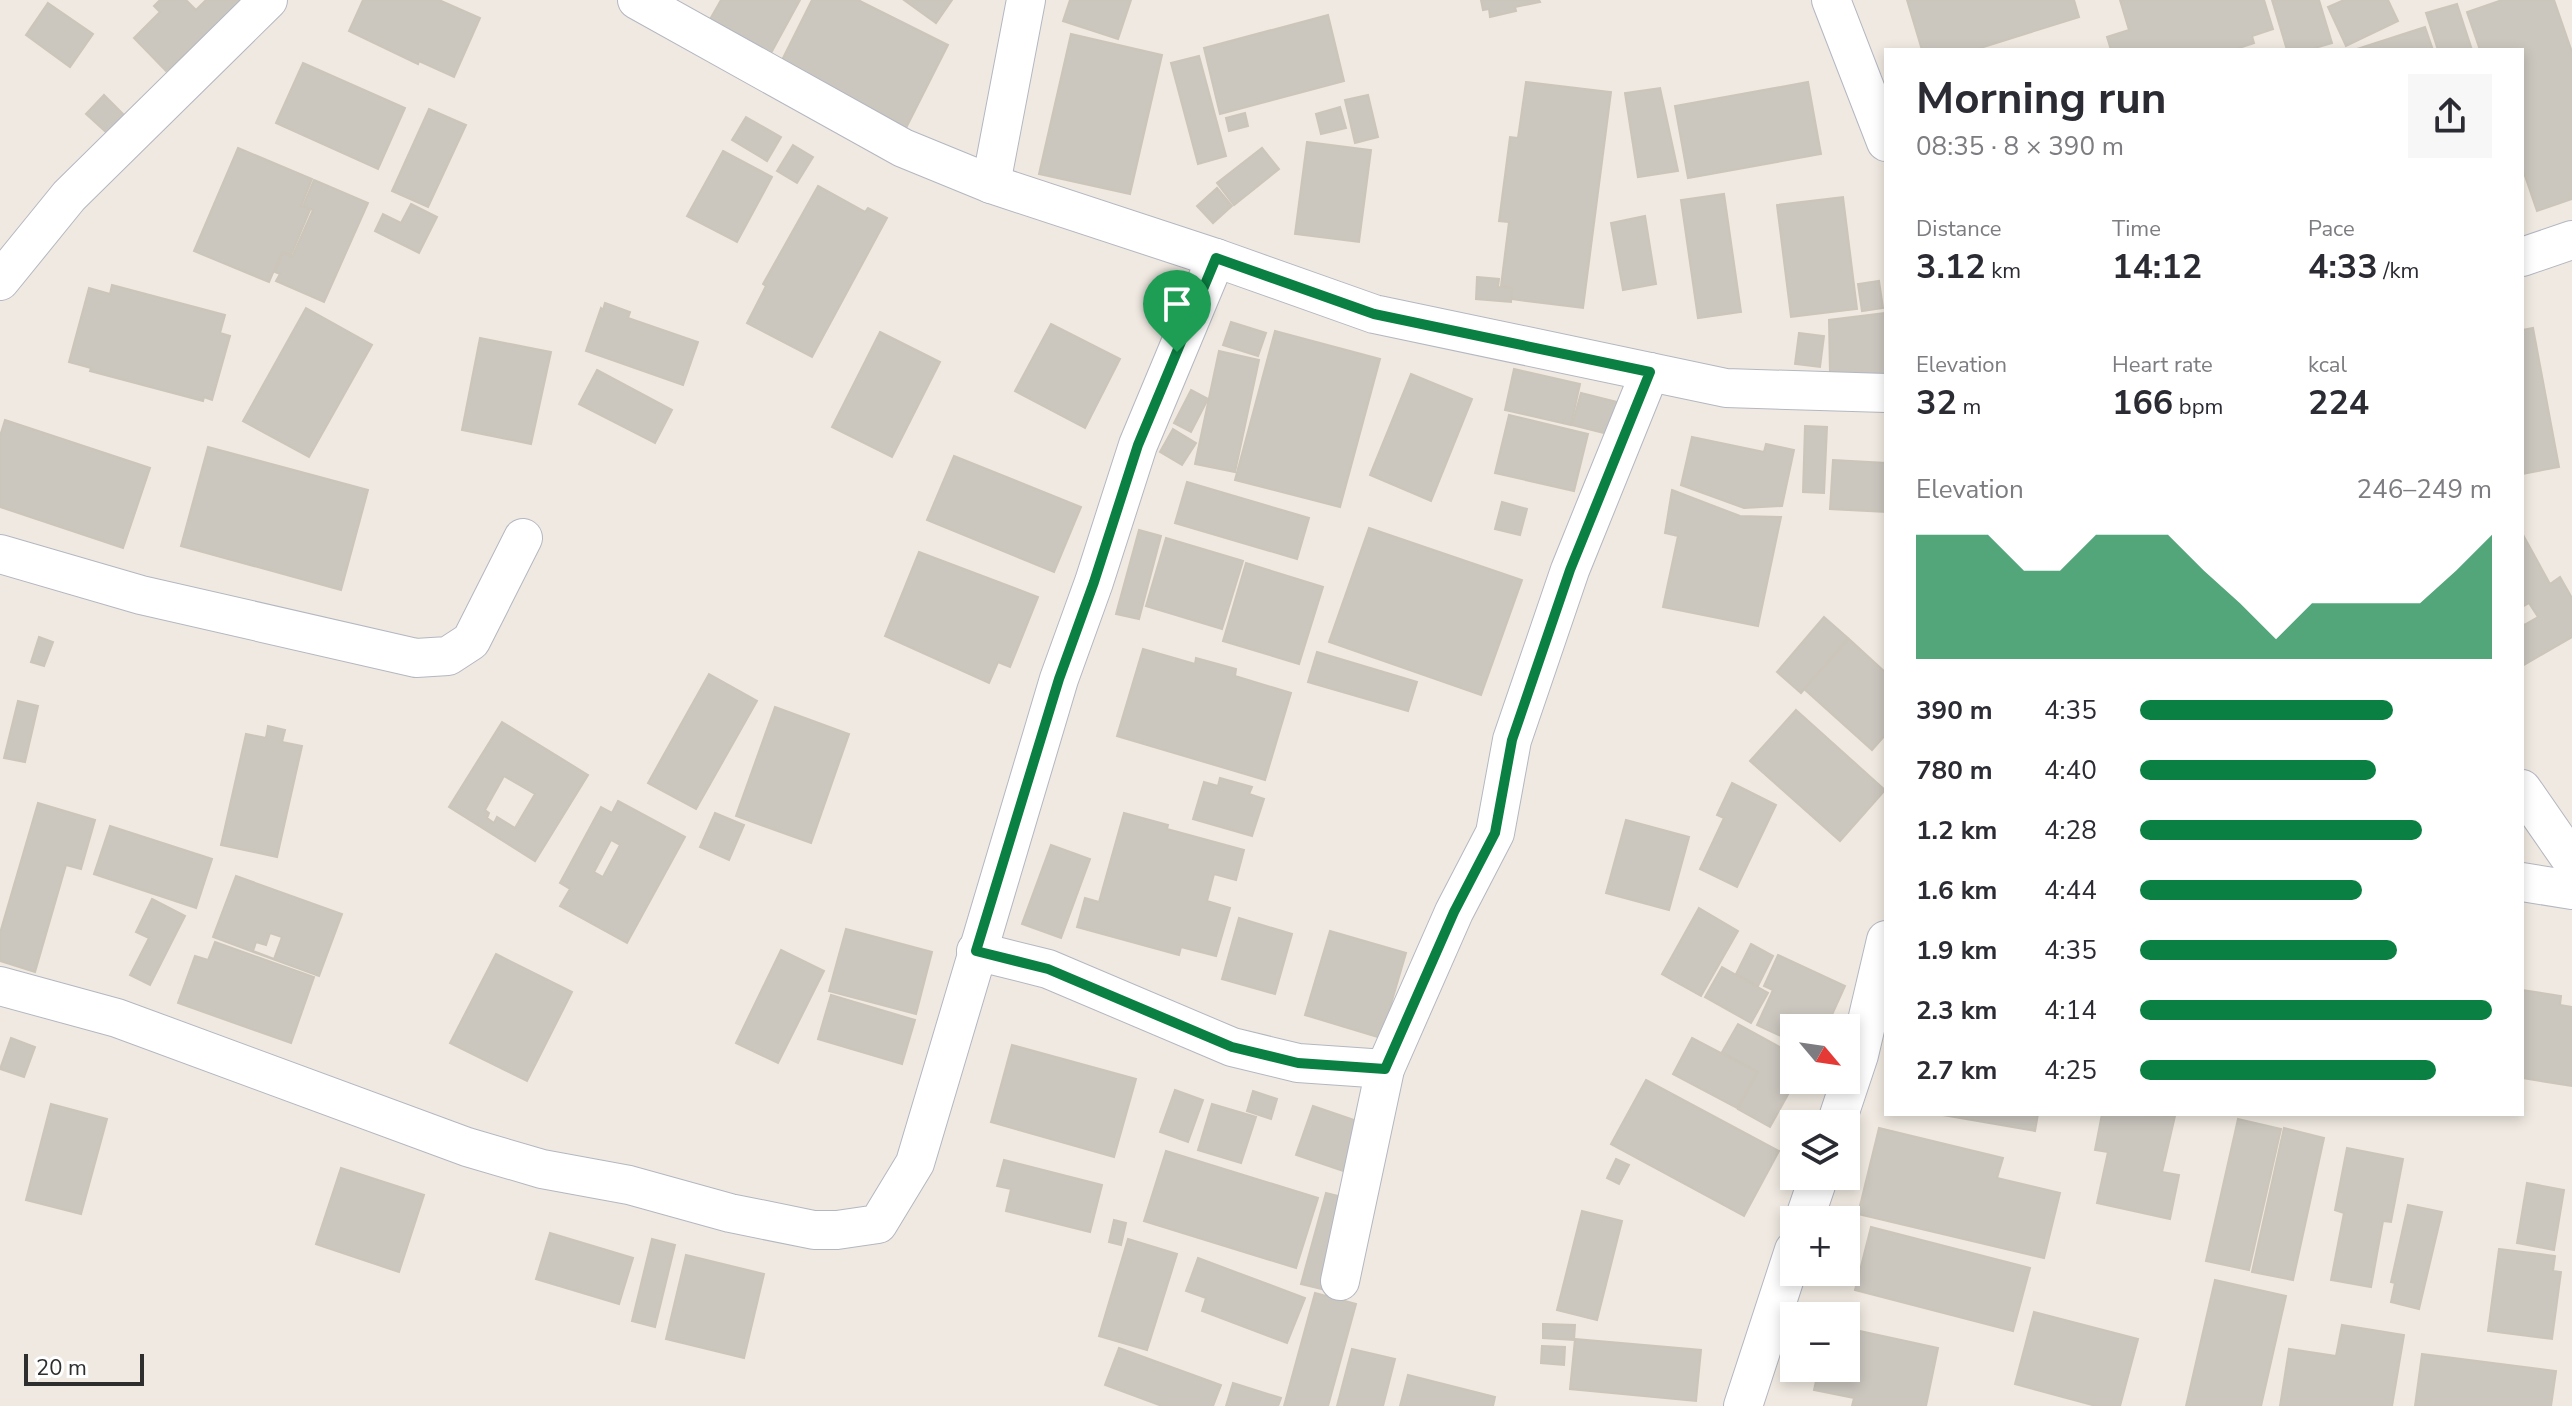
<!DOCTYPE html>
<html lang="en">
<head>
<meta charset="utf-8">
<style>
	body { margin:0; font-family:"Nunito Sans",sans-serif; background:#f7f7f7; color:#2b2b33; height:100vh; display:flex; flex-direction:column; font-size:30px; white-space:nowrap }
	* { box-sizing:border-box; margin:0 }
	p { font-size:26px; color:#7c7c81 }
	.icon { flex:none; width:44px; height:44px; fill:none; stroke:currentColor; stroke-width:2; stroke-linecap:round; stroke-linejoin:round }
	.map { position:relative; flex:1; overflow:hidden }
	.sheet { position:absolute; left:1884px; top:48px; width:640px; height:1068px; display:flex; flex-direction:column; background:#fff; border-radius:0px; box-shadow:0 4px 12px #0003 }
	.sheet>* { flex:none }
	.needle { width:52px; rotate:119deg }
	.buttons { position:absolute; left:1780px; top:1014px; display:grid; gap:16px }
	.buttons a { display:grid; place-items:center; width:80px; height:80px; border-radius:0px; background:#fff; box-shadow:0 4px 12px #0003; font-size:40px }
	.scale { position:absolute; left:24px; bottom:20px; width:120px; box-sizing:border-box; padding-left:8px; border:4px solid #2e2e2e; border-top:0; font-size:22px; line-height:28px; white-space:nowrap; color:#2e2e2e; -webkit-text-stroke:6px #fff; paint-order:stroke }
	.pin { position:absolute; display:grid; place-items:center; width:68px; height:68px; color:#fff; margin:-82px -34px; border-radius:50% 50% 50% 0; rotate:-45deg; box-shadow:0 0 8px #0007 }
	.pin .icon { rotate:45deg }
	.round { display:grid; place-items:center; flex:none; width:84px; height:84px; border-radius:0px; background:#f7f7f7 }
	.overview { display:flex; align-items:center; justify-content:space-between; height:136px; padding:0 32px }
	h1 { font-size:44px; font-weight:700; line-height:60px }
	.stats { display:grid; grid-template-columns:repeat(3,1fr); gap:12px; height:136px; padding:8px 32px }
	.stats div { display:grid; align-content:center }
	.stats b { font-size:34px; font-weight:700 }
	.stats small { font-size:22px; font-weight:400 }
	.stats p { font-size:22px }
	.chart { height:224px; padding:16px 32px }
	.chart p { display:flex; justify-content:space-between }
	.chart svg { width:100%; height:144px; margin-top:8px; fill:#0b8043; opacity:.7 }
	ul { padding:0 32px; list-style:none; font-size:26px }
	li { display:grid; grid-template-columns:128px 96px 1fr; align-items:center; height:60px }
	li i { height:20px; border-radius:10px; background:#0b8043 }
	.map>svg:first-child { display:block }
	.building { fill:#cbc7bf; stroke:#cbc5ba; stroke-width:2; fill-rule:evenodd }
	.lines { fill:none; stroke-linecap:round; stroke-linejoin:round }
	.minor-casing { stroke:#b4b7c1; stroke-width:40 }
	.minor { stroke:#fff; stroke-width:38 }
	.route-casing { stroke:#fff; stroke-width:16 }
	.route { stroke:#0b8043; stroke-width:10 }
</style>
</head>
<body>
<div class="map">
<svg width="2572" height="1406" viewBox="0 0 2572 1406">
	<rect width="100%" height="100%" fill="#efe9e1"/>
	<g class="building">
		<polygon points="160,0 186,0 196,10 206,0 249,0 166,71 134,38 160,12 154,6"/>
		<polygon points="363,0 439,0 480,18 454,77 419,61 418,64 349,31"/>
		<polygon points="721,0 800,0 770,55 709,21"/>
		<polygon points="812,0 858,0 948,45 903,134 777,70"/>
		<polygon points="904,0 952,0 936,23"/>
		<polygon points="1070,0 1131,0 1118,39 1063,21"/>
		<polygon points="1481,0 1539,0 1540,2 1515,7 1516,11 1490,17 1489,9 1483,10"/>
		<polygon points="1907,0 2074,0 2079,17 1974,50 1922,50"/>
		<polygon points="2120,0 2264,0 2273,29 2252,36 2254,43 2233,50 2111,50 2107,37 2129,30"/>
		<polygon points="2272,0 2319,0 2332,43 2308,50 2287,50"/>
		<polygon points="2344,0 2388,0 2398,21 2346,46 2328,7"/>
		<polygon points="2502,0 2554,0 2572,52 2572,199 2537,211 2522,167 2522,50 2480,50 2467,12"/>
		<polygon points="48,3 93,34 70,67 26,35"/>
		<polygon points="2457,4 2472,50 2438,50 2426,13"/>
		<polygon points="1328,15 1344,81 1220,114 1204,48"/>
		<polygon points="2425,27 2433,50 2354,50"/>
		<polygon points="1071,34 1162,55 1130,194 1039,174"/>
		<polygon points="1199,56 1226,156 1198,164 1171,63"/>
		<polygon points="303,63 405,108 378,169 276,123"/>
		<polygon points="1526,82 1611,92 1583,308 1511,299 1512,288 1501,286 1509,222 1499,221 1510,137 1518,138"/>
		<polygon points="1808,82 1821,154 1688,178 1675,106"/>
		<polygon points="1660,88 1678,171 1638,177 1625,93"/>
		<polygon points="104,95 134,125 117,142 86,114"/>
		<polygon points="1368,95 1378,137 1355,143 1345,100"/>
		<polygon points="1340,107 1346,128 1321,134 1316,114"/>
		<polygon points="429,109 466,125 428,207 392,191"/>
		<polygon points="1245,113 1248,126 1229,131 1226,118"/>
		<polygon points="746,117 781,137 767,161 732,140"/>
		<polygon points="1307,142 1371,150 1359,242 1295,234"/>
		<polygon points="793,145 813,157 797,183 777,171"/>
		<polygon points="238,148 312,179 301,206 310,210 291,255 282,252 269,282 194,251"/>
		<polygon points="1262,148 1279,169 1234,205 1217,183"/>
		<polygon points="723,151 772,177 737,242 687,216"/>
		<polygon points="314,180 368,203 324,302 276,281 280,274 275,272 283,253 292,257 313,210 303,206"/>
		<polygon points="818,186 865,212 868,208 887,218 812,357 747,323 766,286 763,284"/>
		<polygon points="1217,188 1232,206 1213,223 1197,206"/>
		<polygon points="1724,194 1741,312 1698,318 1681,200"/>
		<polygon points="1843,197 1857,309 1791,317 1777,205"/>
		<polygon points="411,204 437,217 419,253 375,231 383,214 401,223"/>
		<polygon points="1645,216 1656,284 1623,290 1611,223"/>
		<polygon points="1477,277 1499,279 1498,287 1512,288 1511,302 1476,299"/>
		<polygon points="1879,281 1883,308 1862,311 1858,284"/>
		<polygon points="112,285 225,315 220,333 230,336 212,400 204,397 203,401 90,371 91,368 69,362 89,288 110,294"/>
		<polygon points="605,303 630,312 628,318 698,342 683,385 586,351 601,308 603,310"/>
		<polygon points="306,308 372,345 309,457 243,421"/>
		<polygon points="1886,313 1886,376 1830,373 1829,320"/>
		<polygon points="1231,322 1266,333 1258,356 1223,345"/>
		<polygon points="1051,324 1120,359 1085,428 1015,391"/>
		<polygon points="2533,328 2559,467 2522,474 2522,330"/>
		<polygon points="1275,331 1380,359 1340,507 1235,480"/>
		<polygon points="880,332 940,362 892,457 832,427"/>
		<polygon points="1799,333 1824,336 1820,367 1795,364"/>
		<polygon points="480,338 551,352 531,444 462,430"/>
		<polygon points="1219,351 1259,360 1235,472 1195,464"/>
		<polygon points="1514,369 1580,384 1571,425 1505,410"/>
		<polygon points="597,370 672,410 655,443 579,404"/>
		<polygon points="1411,374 1472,399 1431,501 1370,475"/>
		<polygon points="1191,390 1208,399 1191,432 1174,423"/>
		<polygon points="1581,393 1617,402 1608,434 1572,425"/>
		<polygon points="1509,415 1588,434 1574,491 1495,473"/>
		<polygon points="5,420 150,468 123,548 0,507 0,436"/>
		<polygon points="1805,426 1827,427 1824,493 1803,492"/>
		<polygon points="1173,429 1196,443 1182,465 1160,452"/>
		<polygon points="1692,437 1764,452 1766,444 1794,450 1782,506 1744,508 1681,485"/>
		<polygon points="208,447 368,490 341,590 181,546"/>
		<polygon points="954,456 1081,507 1054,572 927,520"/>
		<polygon points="1833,460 1886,463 1886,512 1830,509"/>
		<polygon points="1187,482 1309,518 1297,559 1175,523"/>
		<polygon points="1672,490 1740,516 1781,517 1758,626 1663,607 1678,536 1665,533"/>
		<polygon points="1502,502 1527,509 1520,535 1495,529"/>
		<polygon points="1369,528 1522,580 1481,695 1329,642"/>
		<polygon points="1139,530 1161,536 1139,619 1116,614"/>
		<polygon points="2522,533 2550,584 2560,577 2572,598 2572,637 2522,666 2522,621 2524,625 2538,617 2529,603 2522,607"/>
		<polygon points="1166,538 1243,561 1222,629 1146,606"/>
		<polygon points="919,552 1038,597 1010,667 998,662 989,683 885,636"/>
		<polygon points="1246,563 1323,587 1299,664 1223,641"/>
		<polygon points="1824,617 1848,638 1801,693 1777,672"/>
		<polygon points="39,637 53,642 44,666 31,662"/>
		<polygon points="1849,639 1886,673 1886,734 1872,750 1804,689"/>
		<polygon points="1143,649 1195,664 1196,658 1236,669 1235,676 1291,693 1265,780 1117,736"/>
		<polygon points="1317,652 1417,682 1408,711 1308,682"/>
		<polygon points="709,674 757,701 696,809 648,783"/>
		<polygon points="18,701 38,706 25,762 4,758"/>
		<polygon points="775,707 849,734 811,843 736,816"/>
		<polygon points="1796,710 1885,790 1840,841 1750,761"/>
		<path d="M 502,722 L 588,775 L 535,861 L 449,807 ZM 504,776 L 535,794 L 515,828 L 497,817 L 494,823 L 487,818 L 489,813 L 485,810 Z"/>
		<polygon points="268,726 285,730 282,742 302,746 277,857 221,845 246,734 266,738"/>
		<polygon points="1220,778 1252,787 1249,794 1264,799 1252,836 1193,819 1204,782 1218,786"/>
		<polygon points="1732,783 1776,805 1737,887 1700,869 1724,818 1717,815"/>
		<path d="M 618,801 L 685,837 L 627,943 L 560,906 L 570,889 L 560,883 L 601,807 L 612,813 ZM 611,840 L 620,845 L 603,877 L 594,872 Z"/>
		<polygon points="38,803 95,820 81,869 66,865 35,972 0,961 0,933"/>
		<polygon points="715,813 744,825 729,860 700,847"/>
		<polygon points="1124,813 1168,825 1167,829 1244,850 1236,880 1214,874 1207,901 1230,908 1216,956 1181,947 1179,955 1077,927 1085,898 1099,902"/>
		<polygon points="1626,820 1689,837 1669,910 1606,893"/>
		<polygon points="110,826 212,859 196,908 94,874"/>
		<polygon points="1051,845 1090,859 1061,938 1022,924"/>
		<path d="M 236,876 L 342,914 L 319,976 L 213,937 ZM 270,933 L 282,937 L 274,959 L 253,951 L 256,942 L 266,945 Z"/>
		<polygon points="152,899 185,916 150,985 130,975 149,938 136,932"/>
		<polygon points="1699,908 1738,931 1701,996 1662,974"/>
		<polygon points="1239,918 1292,934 1275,994 1222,979"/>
		<polygon points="846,929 932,952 916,1014 829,991"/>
		<polygon points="1330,931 1406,953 1381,1038 1305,1015"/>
		<polygon points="215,942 314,977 291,1043 178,1003 195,956 208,960"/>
		<polygon points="1751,944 1773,956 1758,986 1736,974"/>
		<polygon points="781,950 824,971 778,1063 736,1043"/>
		<polygon points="496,954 572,992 527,1081 450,1043"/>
		<polygon points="1778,955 1845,986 1826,1028 1794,1028 1794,1042 1757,1025 1773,990 1764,986"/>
		<polygon points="1722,967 1768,993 1751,1023 1705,997"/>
		<polygon points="2522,990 2561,996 2560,1005 2572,1007 2572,1086 2522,1078"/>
		<polygon points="831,995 915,1020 902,1064 818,1039"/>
		<polygon points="1738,1024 1794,1055 1794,1080 1796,1080 1770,1127 1738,1109 1758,1072 1722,1052"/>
		<polygon points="11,1038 35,1047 24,1077 0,1069"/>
		<polygon points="1692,1038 1757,1072 1737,1108 1673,1074"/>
		<polygon points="1012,1045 1136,1079 1114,1157 991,1122"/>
		<polygon points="1646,1080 1779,1151 1744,1216 1611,1144"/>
		<polygon points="1175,1090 1203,1100 1188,1142 1160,1132"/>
		<polygon points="1253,1091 1277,1099 1271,1119 1247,1111"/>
		<polygon points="51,1104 107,1119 81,1214 26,1200"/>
		<polygon points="1212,1104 1256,1117 1241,1163 1198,1150"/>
		<polygon points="1313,1106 1369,1125 1352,1174 1296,1155"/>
		<polygon points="1937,1114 2038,1114 2035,1131"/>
		<polygon points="2102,1114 2175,1116 2162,1172 2179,1175 2170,1219 2097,1203 2108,1152 2095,1150"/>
		<polygon points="2238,1119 2281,1129 2249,1270 2206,1261"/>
		<polygon points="1879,1128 2003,1158 1997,1178 2060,1193 2044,1258 1858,1214"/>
		<polygon points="2284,1128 2324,1138 2293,1280 2252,1272"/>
		<polygon points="2347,1148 2403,1159 2391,1222 2383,1221 2371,1287 2331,1280 2344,1213 2335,1210"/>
		<polygon points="1166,1151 1318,1198 1296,1268 1144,1221"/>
		<polygon points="1616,1159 1629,1165 1619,1184 1607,1178"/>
		<polygon points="1004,1160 1102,1185 1090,1232 1006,1211 1011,1189 997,1186"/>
		<polygon points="341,1168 424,1195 399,1272 316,1244"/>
		<polygon points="2527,1183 2564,1190 2554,1250 2517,1243"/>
		<polygon points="1326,1193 1350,1199 1326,1290 1301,1284"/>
		<polygon points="2408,1205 2442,1212 2419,1309 2391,1302 2395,1283 2391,1282"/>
		<polygon points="1582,1211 1622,1221 1597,1320 1557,1310"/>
		<polygon points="1114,1220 1126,1223 1121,1245 1109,1242"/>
		<polygon points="1871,1227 2030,1268 2013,1331 1855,1290"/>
		<polygon points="550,1233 633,1258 619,1304 536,1279"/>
		<polygon points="652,1239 675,1245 655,1327 632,1321"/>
		<polygon points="1128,1239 1177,1254 1147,1350 1099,1336"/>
		<polygon points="2499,1249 2555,1256 2553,1271 2561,1272 2552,1339 2488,1331"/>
		<polygon points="686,1255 764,1274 744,1358 666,1339"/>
		<polygon points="1198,1258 1305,1298 1287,1343 1202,1311 1206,1298 1186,1291"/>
		<polygon points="2215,1280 2286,1296 2261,1406 2186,1406"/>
		<polygon points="1315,1293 1356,1304 1328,1406 1284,1406"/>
		<polygon points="2034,1312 2138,1339 2120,1406 2096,1406 2015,1384"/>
		<polygon points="1543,1324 1575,1325 1574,1340 1543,1338"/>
		<polygon points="2342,1325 2404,1335 2392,1406 2280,1406 2289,1349 2336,1356"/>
		<polygon points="1846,1328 1938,1348 1926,1406 1852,1406 1854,1398 1814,1390 1819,1368 1846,1368"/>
		<polygon points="1575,1339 1701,1350 1696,1401 1570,1389"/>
		<polygon points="1542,1346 1565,1347 1564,1365 1541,1363"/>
		<polygon points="1119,1348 1221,1385 1213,1406 1162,1406 1105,1385"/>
		<polygon points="1352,1349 1395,1359 1383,1406 1337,1406"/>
		<polygon points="2422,1354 2556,1371 2551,1406 2415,1406"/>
		<polygon points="1408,1375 1495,1397 1493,1406 1400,1406"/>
		<polygon points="1233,1383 1281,1398 1278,1406 1226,1406"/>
	</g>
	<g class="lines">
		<defs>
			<g id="minor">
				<polyline points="637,0 903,148 991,184 1216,258 1374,314 1726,388 1886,393"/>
				<polyline points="1831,0 1886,142"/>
				<polyline points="991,184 1026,0"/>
				<polyline points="2522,257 2572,240"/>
				<polyline points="0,281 69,196 268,0"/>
				<polyline points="0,554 141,595 416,658 448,656 471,641 523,538"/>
				<polyline points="2522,789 2572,861"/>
				<polyline points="2522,882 2572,890"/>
				<polyline points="976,951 1048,969 1232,1047 1298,1063 1385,1069"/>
				<polyline points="0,986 117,1018 467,1147 542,1169 629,1185 730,1213 814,1230 837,1230 878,1224 915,1163 1059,679 1094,582 1138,445 1216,258"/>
				<polyline points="1836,1124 1859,1055 1886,940"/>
				<polyline points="1804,1220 1819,1176"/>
				<polyline points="1340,1281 1385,1069 1454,912 1495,833 1512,740 1570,570 1650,372"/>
				<polyline points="1743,1406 1794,1250"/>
			</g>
		</defs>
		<use href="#minor" class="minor-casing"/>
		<use href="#minor" class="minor"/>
	</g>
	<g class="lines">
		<defs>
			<polygon id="route" points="1216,258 1374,314 1650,372 1570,570 1512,740 1495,833 1454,912 1385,1069 1298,1063 1232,1047 1048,969 976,951 1059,679 1094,582 1138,445"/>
		</defs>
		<use href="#route" class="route-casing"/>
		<use href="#route" class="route"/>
	</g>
</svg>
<div class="buttons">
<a><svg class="needle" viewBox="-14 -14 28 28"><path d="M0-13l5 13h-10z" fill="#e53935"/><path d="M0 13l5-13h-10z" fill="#7c7c81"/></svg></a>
<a><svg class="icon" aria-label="layers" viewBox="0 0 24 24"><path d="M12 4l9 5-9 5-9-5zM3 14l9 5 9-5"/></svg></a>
<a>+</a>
<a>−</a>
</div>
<div class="scale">20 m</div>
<div class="pin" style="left:1177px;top:352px;background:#1e9e55"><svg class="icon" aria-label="arrive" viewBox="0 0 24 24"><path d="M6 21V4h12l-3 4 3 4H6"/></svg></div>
<section class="sheet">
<div class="overview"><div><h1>Morning run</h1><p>08:35 · 8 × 390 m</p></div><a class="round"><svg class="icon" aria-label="share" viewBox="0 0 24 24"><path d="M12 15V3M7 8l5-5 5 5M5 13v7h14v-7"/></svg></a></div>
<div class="stats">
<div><p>Distance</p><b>3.12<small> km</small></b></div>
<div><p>Time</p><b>14:12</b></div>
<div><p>Pace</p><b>4:33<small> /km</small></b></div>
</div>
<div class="stats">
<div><p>Elevation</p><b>32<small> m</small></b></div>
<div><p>Heart rate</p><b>166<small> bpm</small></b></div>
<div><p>kcal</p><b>224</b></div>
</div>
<div class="chart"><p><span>Elevation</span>246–249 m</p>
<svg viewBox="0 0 160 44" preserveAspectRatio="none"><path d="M0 44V6L10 6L20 6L30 17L40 17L50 6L60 6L70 6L80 17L90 27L100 38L110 27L120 27L130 27L140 27L150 17L160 6V44z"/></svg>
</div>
<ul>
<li><b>390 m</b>4:35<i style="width:72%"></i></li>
<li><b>780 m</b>4:40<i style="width:67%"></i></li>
<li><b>1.2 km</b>4:28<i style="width:80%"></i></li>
<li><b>1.6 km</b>4:44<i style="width:63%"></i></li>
<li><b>1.9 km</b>4:35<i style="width:73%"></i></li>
<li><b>2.3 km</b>4:14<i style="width:100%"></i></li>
<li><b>2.7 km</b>4:25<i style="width:84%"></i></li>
</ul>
</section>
</div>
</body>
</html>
